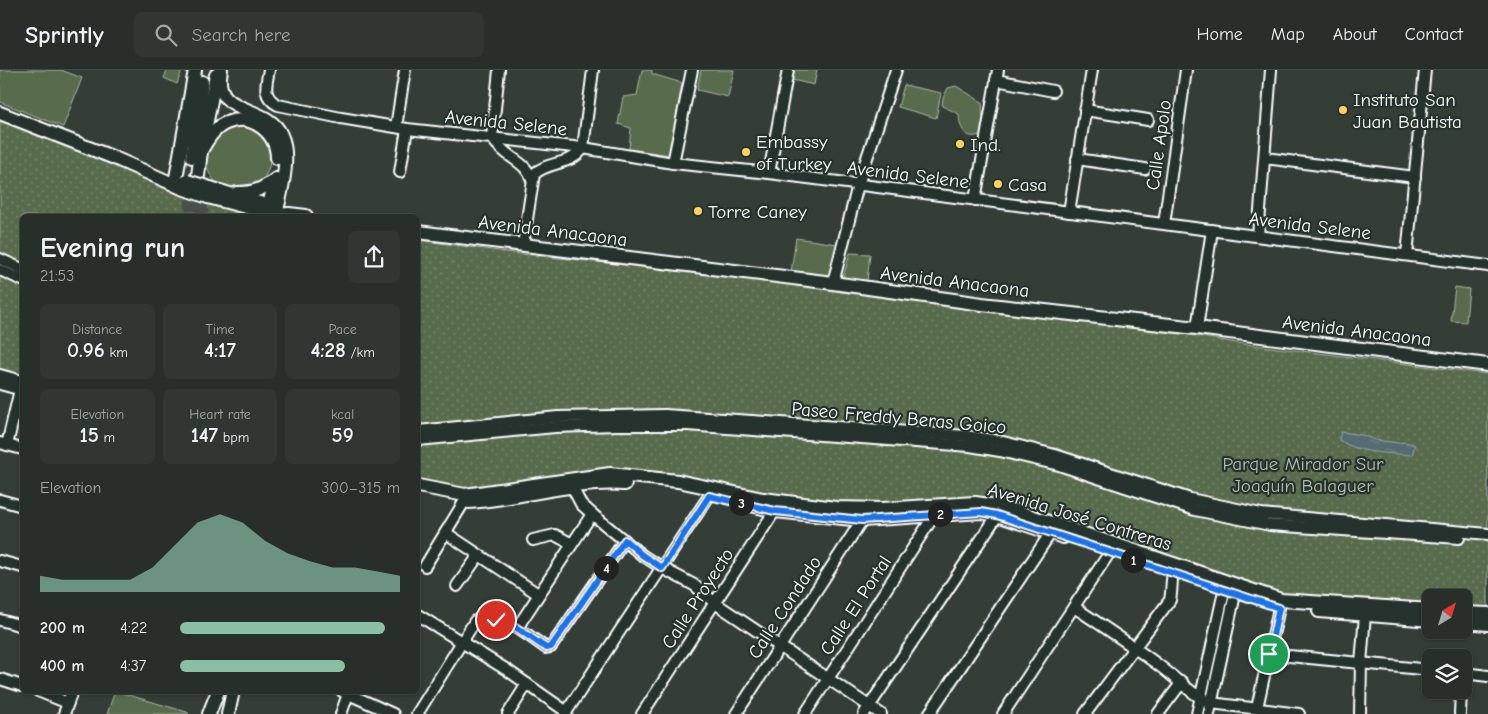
<!DOCTYPE html>
<html lang="en">
<head>
<meta charset="utf-8">
<style>
	body { margin:0; font-family:"Comic Neue",sans-serif; background:#303631; color:#f1f3f6; height:100vh; display:flex; flex-direction:column; font-size:19px; white-space:nowrap }
	* { box-sizing:border-box; margin:0 }
	p { font-size:16px; color:#a5a8a8 }
	.icon { flex:none; width:28px; height:28px; fill:none; stroke:currentColor; stroke-width:2; stroke-linecap:round; stroke-linejoin:round }
	.map { position:relative; flex:1; overflow:hidden }
	.details { position:absolute; left:20px; top:144px; width:400px; height:480px; display:flex; flex-direction:column; background:#282e29; border-radius:8px; box-shadow:0 1px 4px #0004,0 0 0 1px #444a46 }
	.details>* { flex:none }
	.needle { width:32px; rotate:38deg }
	.buttons { position:absolute; left:1422px; top:519px; display:grid; gap:10px }
	.buttons a { display:grid; place-items:center; width:50px; height:50px; border-radius:8px; background:#282e29; box-shadow:0 1px 4px #0004,0 0 0 1px #444a46; font-size:25px }
	.pin { position:absolute; display:grid; place-items:center; width:42px; height:42px; color:#fff; margin:-21px; border:2px solid #fff; border-radius:50%; box-shadow:0 1px 5px #0007 }
	.km { position:absolute; width:25px; height:25px; margin:-12px; border-radius:50%; background:#222; color:#fff; font-size:14px; line-height:25px; text-align:center }
	.round { display:grid; place-items:center; flex:none; width:52px; height:52px; border-radius:8px; background:#303631 }
	.headline { display:flex; align-items:center; justify-content:space-between; height:85px; padding:0 20px }
	h1 { font-size:28px; font-weight:800; line-height:38px }
	.figures { display:grid; grid-template-columns:repeat(3,1fr); gap:8px; height:85px; padding:5px 20px }
	.figures div { display:grid; align-content:center; border-radius:8px; background:#303631; text-align:center }
	.figures b { font-size:21px; font-weight:800 }
	.figures small { font-size:14px; font-weight:400 }
	.figures p { font-size:14px }
	.chart { height:140px; padding:10px 20px }
	.chart p { display:flex; justify-content:space-between }
	.chart svg { width:100%; height:90px; margin-top:5px; fill:#8abfa5; opacity:.7 }
	ul { padding:0 20px; list-style:none; font-size:16px }
	li { display:grid; grid-template-columns:80px 60px 1fr; align-items:center; height:38px }
	li i { height:12px; border-radius:6px; background:#8abfa5 }
	header { display:flex; align-items:center; gap:30px; box-sizing:border-box; height:70px; padding:0 25px; background:#282e29; border-bottom:1px solid #444a46 }
	header strong { font-size:24px }
	nav { display:flex; gap:28px; margin-inline-start:auto; font-size:18px }
	.search { width:350px; height:45px; background:#303631; display:flex; align-items:center; gap:12px; box-sizing:border-box; padding:0 18px; border-radius:8px; color:#a5a8a8; font-size:19px }
	.map>svg:first-child { display:block }
	.green { fill:#596c4e; stroke:#acb6a6 }
	.park { fill:url(#park-dots); stroke:#acb6a6 }
	.water { fill:url(#water-ripples); stroke:#98a7ab }
	.lines { fill:none; stroke-linecap:round; stroke-linejoin:round }
	.major-tunnel { stroke:#49504b; stroke-width:12; stroke-dasharray:12 6; stroke-linecap:butt }
	.minor-casing { stroke:#fff; stroke-width:14 }
	.major-casing { stroke:#fff; stroke-width:16 }
	.minor { stroke:#26332d; stroke-width:10 }
	.major { stroke:#26332d; stroke-width:12 }
	.major-bridge-casing { stroke:#fff; stroke-width:16; stroke-linecap:butt }
	.major-bridge { stroke:#26332d; stroke-width:12 }
	.route-casing { stroke:#fff; stroke-width:10 }
	.route { stroke:#1a73e8; stroke-width:6 }
	.poi-dot { fill:#ffd166; stroke:#26332d; stroke-width:2 }
	.labels { text-anchor:middle; stroke-width:4.5; stroke-linejoin:round; paint-order:stroke }
	.poi-label { font-size:19px; fill:#fff; stroke:#26332d; text-anchor:start }
	.street-label { font-size:19px; fill:#fff; stroke:#26332d }
	.park-label { font-size:19px; fill:#b4bdaf; stroke:#26332d }
</style>
</head>
<body>
<header>
<strong>Sprintly</strong>
<div class="search"><svg class="icon" aria-label="search" viewBox="0 0 24 24"><circle cx="10" cy="10" r="6"/><path d="M15 15l6 6"/></svg>Search here</div>
<nav><a>Home</a><a>Map</a><a>About</a><a>Contact</a></nav>
</header>
<div class="map">
<svg width="1488" height="644" viewBox="0 0 1488 644">
	<defs>
		<pattern id="park-dots" width="8" height="8" patternUnits="userSpaceOnUse" patternTransform="scale(1.25)"><rect width="8" height="8" fill="#596c4e"/><path d="M2 2h.1M6 6h.1" fill="none" stroke="#728269" stroke-width="1.8" stroke-linecap="round"/></pattern>
		<pattern id="water-ripples" width="26" height="14" patternUnits="userSpaceOnUse" patternTransform="scale(1.25)"><rect width="26" height="14" fill="#546c73"/><path d="M2 4q2-2 4 0t4 0M15 11q2-2 4 0t4 0" fill="none" stroke="#6e8288"/></pattern>
	</defs>
	<rect width="100%" height="100%" fill="#353d37"/>
	<filter id="ink" filterUnits="userSpaceOnUse"><feTurbulence type="fractalNoise" baseFrequency=".02" numOctaves="2"/><feDisplacementMap in="SourceGraphic" scale="10" xChannelSelector="R" yChannelSelector="G"/><feConvolveMatrix kernelMatrix="1 2 1 2 8 2 1 2 1" color-interpolation-filters="sRGB"/></filter>
	<g filter="url(#ink)">
		<g class="green">
			<polygon points="0,0 61,0 82,8 63,57 0,32"/>
			<polygon points="167,0 182,0 177,14 164,8"/>
			<polygon points="642,0 652,0 652,4 682,13 670,85 629,79 631,58 618,54 623,27 637,25"/>
			<polygon points="701,0 734,0 728,27 697,20"/>
			<polygon points="793,0 817,0 814,15 792,10"/>
			<polygon points="904,15 941,23 936,48 898,37"/>
			<path d="M 956,16 L 982,32 L 983,55 L 982,64 C 966,72 959,58 959,44 L 942,36 L 943,28 L 948,18 Z"/>
			<circle cx="238" cy="89" r="32"/>
			<polygon points="796,168 837,174 830,209 791,202"/>
			<polygon points="850,183 870,184 867,211 843,208"/>
			<polygon points="1455,217 1469,219 1466,252 1451,251"/>
			<polygon points="115,621 187,642 189,644 107,644"/>
		</g>
		<g class="park">
			<polygon points="0,50 210,131 268,146 22,146 22,308 0,303"/>
			<polygon points="418,170 521,184 720,205 1197,266 1237,273 1488,304 1488,541 1464,539 1464,528 1431,528 1431,537 1281,526 999,433 912,434 805,432 679,408 471,421 418,413"/>
		</g>
		<path class="water" d="M 1341,362 L 1362,365 L 1375,370 L 1399,373 L 1405,372 L 1415,375 L 1412,385 C 1386,383 1361,384 1339,370 Z"/>
		<g class="lines">
			<g class="major-tunnel">
				<polyline points="191,111 191,146"/>
				<polyline points="199,114 203,146"/>
			</g>
			<defs>
				<g id="minor">
					<path d="M 269,0 C 266,15 262,27 278,35 L 341,48 L 407,59 L 583,78 L 673,93 L 769,103 L 1488,196"/>
					<polyline points="996,10 1053,21"/>
					<polyline points="1085,40 1148,50"/>
					<polyline points="396,57 405,0"/>
					<polyline points="492,68 499,0"/>
					<path d="M 492,68 C 495,72 499,77 503,80 C 514,91 527,94 532,110"/>
					<polyline points="1265,88 1415,107"/>
					<polyline points="1077,89 1145,99"/>
					<polyline points="673,93 692,0"/>
					<polyline points="400,102 407,59"/>
					<polyline points="769,103 788,0"/>
					<polyline points="975,130 998,0"/>
					<polyline points="1069,142 1092,0"/>
					<polyline points="1164,154 1186,0"/>
					<polyline points="1258,166 1271,0"/>
					<path d="M 523,175 L 534,104 C 548,91 573,95 583,78 L 593,0"/>
					<polyline points="1407,185 1425,0"/>
					<polyline points="0,189 22,199"/>
					<polyline points="0,200 22,210"/>
					<polyline points="833,213 858,115 896,0"/>
					<polyline points="1197,258 1212,160"/>
					<polyline points="0,305 22,311"/>
					<polyline points="0,314 22,320"/>
					<polyline points="418,361 558,347 665,345 966,366 999,371 1055,385 1190,429 1261,444 1488,464"/>
					<polyline points="418,370 555,357 616,355 687,355 970,376 1000,381 1059,395 1195,440 1270,455 1459,468"/>
					<polyline points="0,373 22,379"/>
					<polyline points="7,375 22,311"/>
					<polyline points="571,410 572,417 581,434 592,444 642,485 662,498 694,515 715,533 881,644"/>
					<polyline points="0,430 22,436"/>
					<polyline points="446,463 538,524"/>
					<polyline points="533,470 555,465 572,474"/>
					<polyline points="0,491 22,497"/>
					<polyline points="425,496 464,432"/>
					<polyline points="457,516 479,485"/>
					<path d="M 1074,537 C 1104,557 1133,576 1161,597 C 1177,609 1192,625 1211,633 L 1299,644"/>
					<polyline points="418,545 507,600 567,642"/>
					<polyline points="0,550 22,556"/>
					<polyline points="517,558 592,444"/>
					<polyline points="1269,584 1431,600"/>
					<polyline points="1464,603 1488,606"/>
					<polyline points="0,609 22,616"/>
					<polyline points="38,621 68,633"/>
					<polyline points="342,621 393,644"/>
					<polyline points="1257,638 1279,538"/>
					<polyline points="64,644 72,621"/>
					<polyline points="341,644 348,624"/>
					<path d="M 417,644 L 475,551 C 500,540 527,565 546,578 L 551,577 L 625,470"/>
					<polyline points="508,644 527,614"/>
					<polyline points="565,644 709,426"/>
					<polyline points="642,644 778,436"/>
					<polyline points="736,644 862,450 863,445"/>
					<polyline points="805,644 935,444"/>
					<polyline points="864,644 1001,440"/>
					<polyline points="929,644 1054,458"/>
					<polyline points="1003,644 1110,482"/>
					<path d="M 1085,644 L 1170,530 C 1172,521 1171,513 1173,503"/>
					<polyline points="1158,644 1182,612"/>
					<polyline points="1197,644 1226,512"/>
					<polyline points="1209,644 1237,515"/>
					<polyline points="1360,644 1361,593 1365,545"/>
					<polyline points="1460,644 1461,620"/>
				</g>
				<g id="major">
					<path d="M 221,0 C 211,47 268,33 281,65 C 291,87 281,122 276,145"/>
					<polyline points="0,43 112,87 182,118"/>
					<path d="M 201,81 C 207,70 214,58 226,53 C 251,42 277,62 277,88"/>
					<polyline points="192,87 202,12"/>
					<polyline points="198,106 201,81 216,5"/>
					<polyline points="180,117 176,108 195,0"/>
					<polyline points="210,118 266,135"/>
					<path d="M 237,123 C 254,123 263,119 276,109"/>
					<polyline points="208,127 276,145 289,144 306,146"/>
					<polyline points="267,143 274,115"/>
					<polyline points="418,162 833,213 982,234 1197,258 1488,295"/>
					<polyline points="418,416 465,425 610,404 678,411 763,429 836,438 883,439 975,433 1004,437 1281,530 1431,540"/>
					<path d="M 469,432 C 521,429 573,410 625,414"/>
					<polyline points="751,435 775,441 862,450 981,442 997,445 1063,467"/>
					<polyline points="1319,541 1431,550"/>
					<polyline points="1464,543 1488,544"/>
					<polyline points="1464,552 1488,554"/>
					<polyline points="209,644 218,621"/>
					<polyline points="228,644 233,621"/>
				</g>
			</defs>
			<use href="#minor" class="minor-casing"/>
			<use href="#major" class="major-casing"/>
			<use href="#minor" class="minor"/>
			<use href="#major" class="major"/>
			<defs>
				<g id="major-bridge">
					<polyline points="187,111 210,118"/>
					<polyline points="182,118 208,127"/>
				</g>
			</defs>
			<use href="#major-bridge" class="major-bridge-casing"/>
			<use href="#major-bridge" class="major-bridge"/>
		</g>
	</g>
	<g class="lines" filter="url(#ink)">
		<defs>
			<polyline id="route" points="496,550 517,558 546,578 551,577 625,470 642,485 662,498 709,426 775,441 862,450 981,442 997,445 1279,538 1269,584"/>
		</defs>
		<use href="#route" class="route-casing"/>
		<use href="#route" class="route"/>
	</g>
	<g class="poi-dot">
		<circle cx="1343" cy="40" r="5"/>
		<circle cx="960" cy="74" r="5"/>
		<circle cx="746" cy="82" r="5"/>
		<circle cx="998" cy="114" r="5"/>
		<circle cx="698" cy="141" r="5"/>
	</g>
	<g class="labels">
		<g class="poi-label">
			<text x="1353" y="36">Instituto San<tspan x="1353" dy="22">Juan Bautista</tspan></text>
			<text x="756" y="78">Embassy<tspan x="756" dy="22">of Turkey</tspan></text>
			<text x="970" y="81">Ind.</text>
			<text x="1008" y="121">Casa</text>
			<text x="708" y="148">Torre Caney</text>
		</g>
		<g class="street-label">
			<text transform="translate(506 52) rotate(6)" y="7">Avenida Selene</text>
			<text transform="translate(1158 75) rotate(-82)" y="7">Calle Apolo</text>
			<text transform="translate(908 104) rotate(7)" y="7">Avenida Selene</text>
			<text transform="translate(1310 155) rotate(7)" y="7">Avenida Selene</text>
			<text transform="translate(553 160) rotate(7)" y="7">Avenida Anacaona</text>
			<text transform="translate(955 211) rotate(7)" y="7">Avenida Anacaona</text>
			<text transform="translate(1357 260) rotate(7)" y="7">Avenida Anacaona</text>
			<text transform="translate(899 347) rotate(5)" y="7">Paseo Freddy Beras Goico</text>
			<text transform="translate(1080 446) rotate(17)" y="7">Avenida José Contreras</text>
			<text transform="translate(697 528) rotate(-57)" y="7">Calle Proyecto</text>
			<text transform="translate(855 535) rotate(-57)" y="7">Calle El Portal</text>
			<text transform="translate(784 537) rotate(-57)" y="7">Calle Condado</text>
		</g>
		<g class="park-label">
			<text x="1303" y="400">Parque Mirador Sur<tspan x="1303" dy="22">Joaquín Balaguer</tspan></text>
		</g>
	</g>
</svg>
<div class="buttons">
<a><svg class="needle" viewBox="-14 -14 28 28"><path d="M0-13l5 13h-10z" fill="#e53935"/><path d="M0 13l5-13h-10z" fill="#a5a8a8"/></svg></a>
<a><svg class="icon" aria-label="layers" viewBox="0 0 24 24"><path d="M12 4l9 5-9 5-9-5zM3 14l9 5 9-5"/></svg></a>
</div>
<div class="pin" style="left:1269px;top:584px;background:#1e9e55"><svg class="icon" aria-label="arrive" viewBox="0 0 24 24"><path d="M6 21V4h12l-3 4 3 4H6"/></svg></div>
<div class="pin" style="left:496px;top:550px;background:#d93025"><svg class="icon" aria-label="check" viewBox="0 0 24 24"><path d="M5 12l5 5 9-10"/></svg></div>
<b class="km" style="left:1133px;top:490px">1</b>
<b class="km" style="left:940px;top:444px">2</b>
<b class="km" style="left:741px;top:433px">3</b>
<b class="km" style="left:606px;top:498px">4</b>
<section class="details">
<div class="headline"><div><h1>Evening run</h1><p>21:53</p></div><a class="round"><svg class="icon" aria-label="share" viewBox="0 0 24 24"><path d="M12 15V3M7 8l5-5 5 5M5 13v7h14v-7"/></svg></a></div>
<div class="figures">
<div><p>Distance</p><b>0.96<small> km</small></b></div>
<div><p>Time</p><b>4:17</b></div>
<div><p>Pace</p><b>4:28<small> /km</small></b></div>
</div>
<div class="figures">
<div><p>Elevation</p><b>15<small> m</small></b></div>
<div><p>Heart rate</p><b>147<small> bpm</small></b></div>
<div><p>kcal</p><b>59</b></div>
</div>
<div class="chart"><p><span>Elevation</span>300–315 m</p>
<svg viewBox="0 0 160 44" preserveAspectRatio="none"><path d="M0 44V36L10 38L20 38L30 38L40 38L50 32L60 21L70 10L80 6L90 10L100 19L110 25L120 29L130 32L140 32L150 34L160 36V44z"/></svg>
</div>
<ul>
<li><b>200 m</b>4:22<i style="width:93%"></i></li>
<li><b>400 m</b>4:37<i style="width:75%"></i></li>
</ul>
</section>
</div>
</body>
</html>
